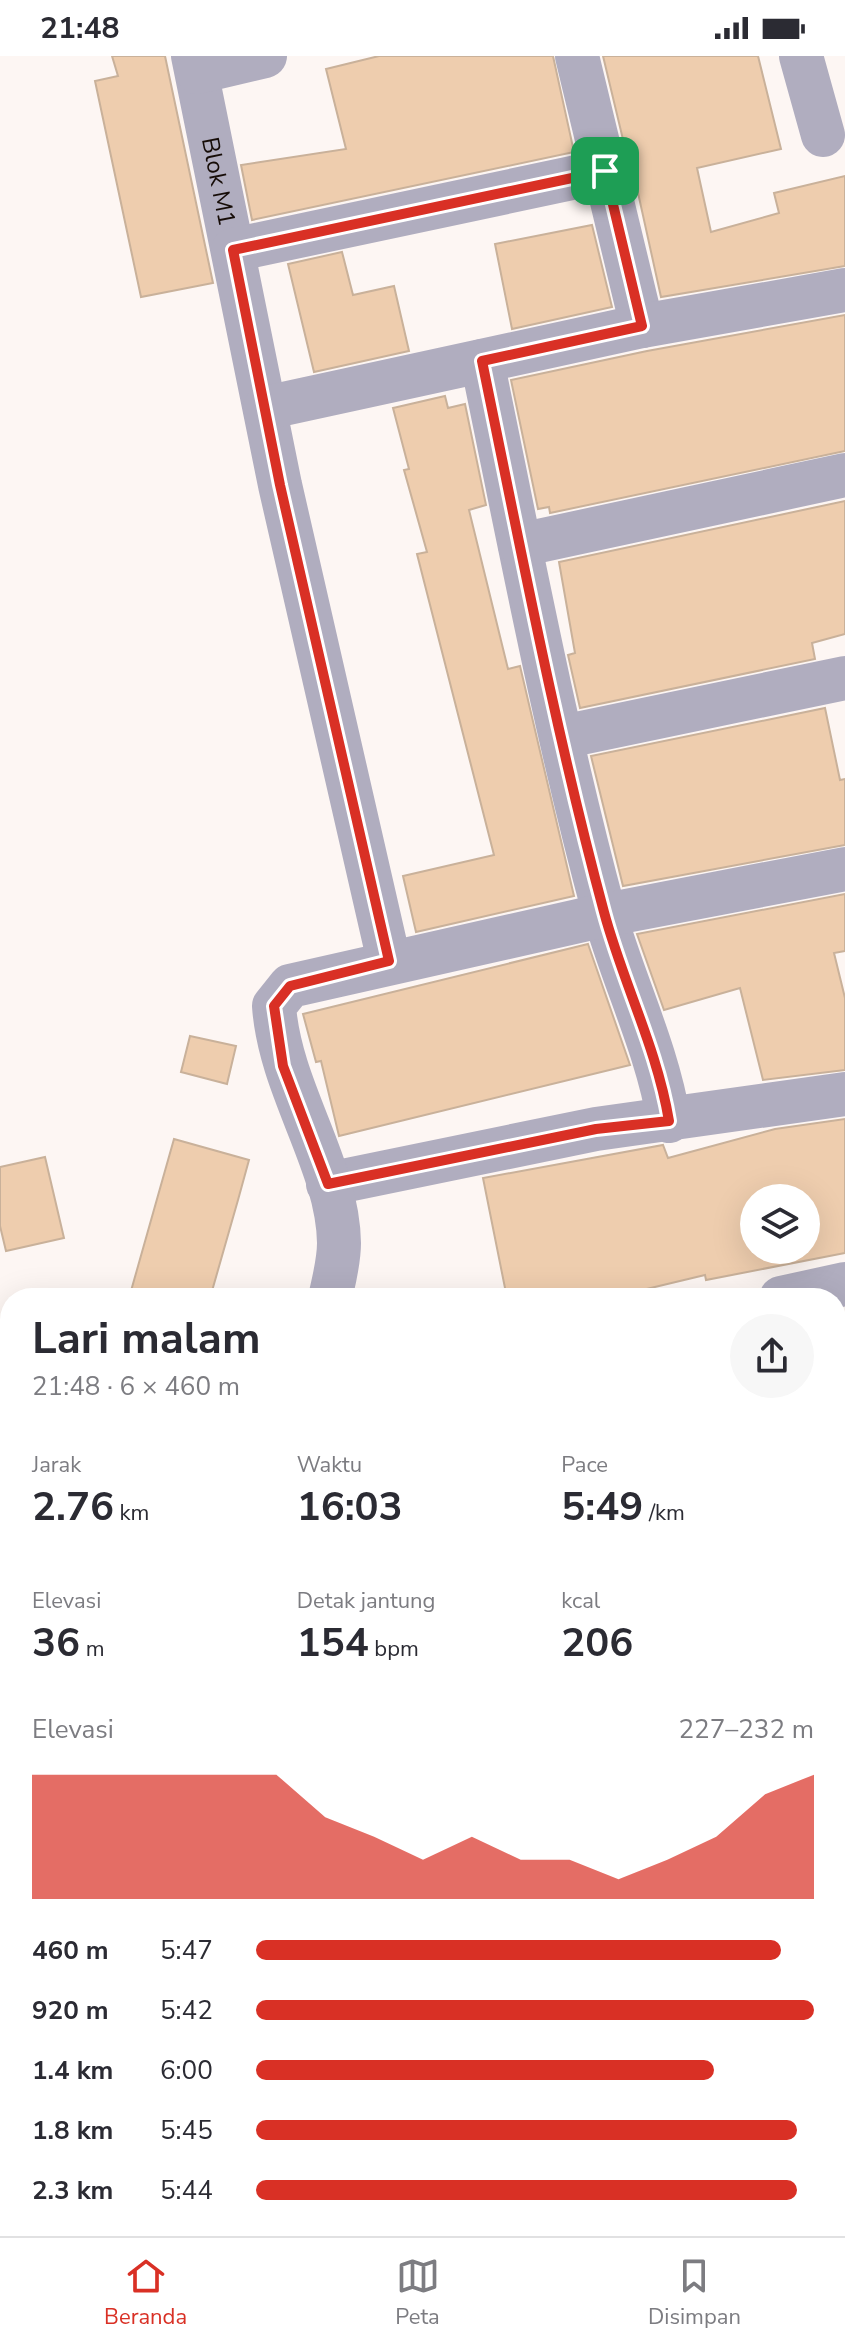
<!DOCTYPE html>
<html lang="id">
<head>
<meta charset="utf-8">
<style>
	body { margin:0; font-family:"Nunito Sans",sans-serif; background:#f7f7f7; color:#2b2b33; height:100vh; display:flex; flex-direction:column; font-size:30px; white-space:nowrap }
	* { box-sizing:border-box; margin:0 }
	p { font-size:26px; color:#7c7c81 }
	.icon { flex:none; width:44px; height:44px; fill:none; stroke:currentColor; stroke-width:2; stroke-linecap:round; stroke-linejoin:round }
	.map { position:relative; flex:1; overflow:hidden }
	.drawer { position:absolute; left:0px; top:1232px; width:846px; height:948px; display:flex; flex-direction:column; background:#fff; border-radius:32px 32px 0 0; box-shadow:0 8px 32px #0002 }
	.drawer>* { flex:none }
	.tools { position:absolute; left:740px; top:1128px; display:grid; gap:16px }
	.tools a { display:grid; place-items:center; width:80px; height:80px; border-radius:50%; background:#fff; box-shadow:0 8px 32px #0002; font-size:40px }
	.pin { position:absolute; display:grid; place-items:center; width:68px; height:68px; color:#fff; margin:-34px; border-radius:16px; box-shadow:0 4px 12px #0006 }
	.round { display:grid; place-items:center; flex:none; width:84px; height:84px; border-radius:42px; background:#f7f7f7 }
	.headline { display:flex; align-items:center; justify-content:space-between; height:136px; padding:0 32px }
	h1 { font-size:44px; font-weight:700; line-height:60px }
	.figures { display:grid; grid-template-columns:repeat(3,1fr); gap:12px; height:136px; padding:8px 32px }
	.figures div { display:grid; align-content:center }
	.figures b { font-size:40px; font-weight:700 }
	.figures small { font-size:22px; font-weight:400 }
	.figures p { font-size:22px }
	.chart { height:224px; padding:16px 32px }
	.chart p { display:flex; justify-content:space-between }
	.chart svg { width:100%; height:144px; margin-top:8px; fill:#d93025; opacity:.7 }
	ul { padding:0 32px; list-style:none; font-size:26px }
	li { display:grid; grid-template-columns:128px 96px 1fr; align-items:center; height:60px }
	li i { height:20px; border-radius:10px; background:#d93025 }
	.status { display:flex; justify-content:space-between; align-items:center; height:56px; padding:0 40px; background:#fff; direction:ltr }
	.status svg { height:22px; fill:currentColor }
	.tab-bar { display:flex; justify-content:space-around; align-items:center; height:112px; border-top:2px solid #e1e1e2; background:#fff; font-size:22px; color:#7c7c81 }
	.tab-bar a { display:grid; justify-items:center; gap:4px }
	.tab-bar .selected { color:#d93025 }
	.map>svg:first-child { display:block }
	.building { fill:#eecdae; stroke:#c9b19a; stroke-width:2; fill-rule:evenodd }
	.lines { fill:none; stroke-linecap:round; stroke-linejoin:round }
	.minor { stroke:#b0adbf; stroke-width:44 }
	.route-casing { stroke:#fff; stroke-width:16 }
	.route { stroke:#d93025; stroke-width:10 }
	.labels { text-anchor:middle; stroke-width:6; stroke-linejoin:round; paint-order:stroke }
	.street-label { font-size:24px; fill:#160c07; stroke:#fff }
</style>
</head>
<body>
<div class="status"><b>21:48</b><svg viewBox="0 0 49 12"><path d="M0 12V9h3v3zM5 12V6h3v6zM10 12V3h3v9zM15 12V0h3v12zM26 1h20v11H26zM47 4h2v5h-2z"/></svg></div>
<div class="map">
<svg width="845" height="2180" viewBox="0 0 845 2180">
	<rect width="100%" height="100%" fill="#fdf6f3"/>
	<g class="building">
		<polygon points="112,0 165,0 213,227 141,241 95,25 118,20"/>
		<polygon points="379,0 553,0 574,96 252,164 241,109 346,93 326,13"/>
		<polygon points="603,0 758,0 781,93 697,112 711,176 779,157 774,137 845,120 845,210 661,241 629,96 626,96"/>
		<polygon points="592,169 612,251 512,273 495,188"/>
		<polygon points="342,196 353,239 394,230 409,295 314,316 288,208"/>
		<polygon points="845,259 845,395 550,457 549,451 538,453 511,324 647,295"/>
		<polygon points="445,340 448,352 465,348 486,449 469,454 508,613 520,610 574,840 416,876 403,820 494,799 417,498 427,496 404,414 409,413 393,352"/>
		<polygon points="845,445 845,578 812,587 815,603 580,652 568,599 575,597 559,506"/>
		<polygon points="825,652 840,724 845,723 845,789 623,830 591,700"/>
		<polygon points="845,838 845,895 834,897 845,942 845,1014 763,1024 740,932 664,954 637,878"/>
		<polygon points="588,888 630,1009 339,1080 321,1005 316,1006 303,958"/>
		<polygon points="190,980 236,990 227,1028 181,1016"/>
		<path d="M 845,1063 L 845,1197 L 706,1224 L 705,1219 L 609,1242 L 507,1242 L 483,1122 L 663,1089 L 668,1102 L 775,1073 ZM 754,1142 L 806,1142 L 806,1194 L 754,1194 Z"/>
		<polygon points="174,1083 249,1104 238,1144 210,1242 129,1242"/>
		<polygon points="45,1101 64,1182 6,1195 0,1170 0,1111"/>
	</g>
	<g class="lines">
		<g class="minor">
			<path id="s1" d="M 193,0 L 280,429 L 389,905"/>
			<polyline points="577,0 642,270"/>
			<polyline points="801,0 823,79"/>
			<polyline points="197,16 265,0"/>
			<polyline points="233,194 605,115"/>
			<path d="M 482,305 C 520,489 555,675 604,856 C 624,927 657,992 669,1065"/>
			<polyline points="265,352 642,270 845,234"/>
			<polyline points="520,489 845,419"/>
			<polyline points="562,681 845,622"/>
			<polyline points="328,1128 596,1073 845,1038"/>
			<path d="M 330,1242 C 334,1224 339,1206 339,1187 C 338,1108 280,1034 274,950 L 290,930 L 605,859 L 845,813"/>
			<polyline points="781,1242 845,1228"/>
			<polyline points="836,1421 845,1419"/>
			<polyline points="836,1584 845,1582"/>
			<polyline points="836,1858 845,1855"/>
			<polyline points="836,2046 845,2044"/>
			<polyline points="526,2170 528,2180"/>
			<polyline points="10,2180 13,2170"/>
			<polyline points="292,2180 296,2170"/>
		</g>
	</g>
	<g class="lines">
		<defs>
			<path id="route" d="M 605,115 L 642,270 L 482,305 C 520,489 555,674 604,856 C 623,927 657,992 669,1065 L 596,1073 L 328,1128 L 283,1010 L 274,950 L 290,930 L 389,905 L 280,429 L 233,194 Z"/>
		</defs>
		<use href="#route" class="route-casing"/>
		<use href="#route" class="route"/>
	</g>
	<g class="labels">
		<g class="street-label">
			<text dy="8" stroke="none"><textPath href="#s1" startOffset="128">Blok M1</textPath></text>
		</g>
	</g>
</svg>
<div class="tools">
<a><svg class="icon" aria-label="layers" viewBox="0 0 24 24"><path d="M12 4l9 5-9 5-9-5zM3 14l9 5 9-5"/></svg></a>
</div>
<div class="pin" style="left:605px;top:115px;background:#1e9e55"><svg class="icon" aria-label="arrive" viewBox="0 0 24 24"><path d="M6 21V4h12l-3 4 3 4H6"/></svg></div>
<section class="drawer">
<div class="headline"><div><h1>Lari malam</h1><p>21:48 · 6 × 460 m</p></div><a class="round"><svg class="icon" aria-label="share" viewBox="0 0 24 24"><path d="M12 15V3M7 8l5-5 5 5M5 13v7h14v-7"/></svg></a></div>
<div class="figures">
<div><p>Jarak</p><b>2.76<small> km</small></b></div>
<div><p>Waktu</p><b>16:03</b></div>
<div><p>Pace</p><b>5:49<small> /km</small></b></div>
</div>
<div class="figures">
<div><p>Elevasi</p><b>36<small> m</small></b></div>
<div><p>Detak jantung</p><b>154<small> bpm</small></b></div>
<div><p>kcal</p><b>206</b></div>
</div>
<div class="chart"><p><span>Elevasi</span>227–232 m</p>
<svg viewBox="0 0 160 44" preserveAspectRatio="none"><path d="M0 44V6L10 6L20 6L30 6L40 6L50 6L60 19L70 25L80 32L90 25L100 32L110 32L120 38L130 32L140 25L150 12L160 6V44z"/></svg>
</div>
<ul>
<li><b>460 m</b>5:47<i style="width:94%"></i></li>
<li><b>920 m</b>5:42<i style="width:100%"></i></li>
<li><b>1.4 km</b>6:00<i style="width:82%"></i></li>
<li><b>1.8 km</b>5:45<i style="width:97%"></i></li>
<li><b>2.3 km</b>5:44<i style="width:97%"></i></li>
</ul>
</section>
</div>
<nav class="tab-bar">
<a class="selected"><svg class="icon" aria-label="home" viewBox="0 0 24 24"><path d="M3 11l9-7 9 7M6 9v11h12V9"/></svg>Beranda</a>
<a><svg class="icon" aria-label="map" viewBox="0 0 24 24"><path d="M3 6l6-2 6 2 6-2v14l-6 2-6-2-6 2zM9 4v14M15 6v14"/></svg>Peta</a>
<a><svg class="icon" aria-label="saved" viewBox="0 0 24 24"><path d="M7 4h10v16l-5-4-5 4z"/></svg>Disimpan</a>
</nav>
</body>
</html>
